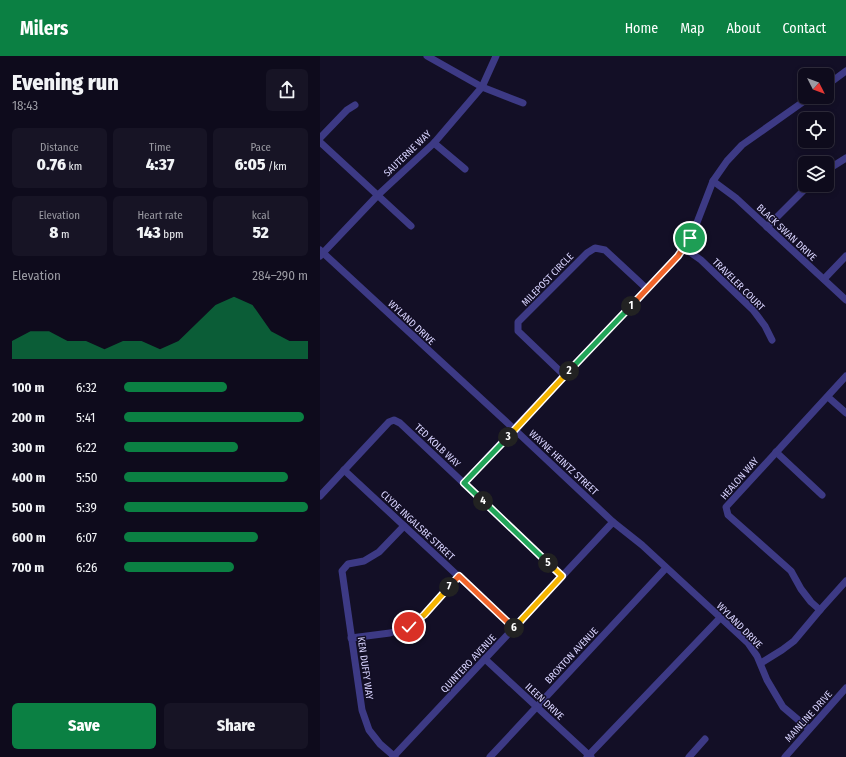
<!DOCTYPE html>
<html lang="en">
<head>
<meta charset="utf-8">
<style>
	body { margin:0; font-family:"Fira Sans Condensed",sans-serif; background:#171425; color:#f1f3f6; height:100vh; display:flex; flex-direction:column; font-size:15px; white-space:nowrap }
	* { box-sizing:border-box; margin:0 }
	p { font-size:13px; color:#9b9ba3 }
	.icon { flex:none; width:22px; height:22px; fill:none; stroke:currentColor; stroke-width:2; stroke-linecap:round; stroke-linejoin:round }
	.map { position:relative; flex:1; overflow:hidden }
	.panel { display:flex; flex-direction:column; background:#0e0b1c; width:320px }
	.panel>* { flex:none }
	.needle { width:26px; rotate:132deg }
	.buttons { position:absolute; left:478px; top:12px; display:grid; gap:8px }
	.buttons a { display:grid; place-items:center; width:36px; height:36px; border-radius:6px; background:#0e0b1c; box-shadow:0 2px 6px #0003,0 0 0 1px #2e2b3b; font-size:20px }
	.pin { position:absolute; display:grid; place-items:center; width:34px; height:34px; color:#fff; margin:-17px; border:2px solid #fff; border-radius:50%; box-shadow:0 1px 4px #0007 }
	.km { position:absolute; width:20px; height:20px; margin:-10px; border-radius:50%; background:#222; color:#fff; font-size:11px; line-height:20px; text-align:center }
	.round { display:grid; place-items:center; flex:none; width:42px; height:42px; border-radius:6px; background:#171425 }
	.headline { display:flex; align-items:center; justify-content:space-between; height:68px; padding:0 12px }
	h1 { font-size:22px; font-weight:800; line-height:30px }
	.metrics { display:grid; grid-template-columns:repeat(3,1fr); gap:6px; height:68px; padding:4px 12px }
	.metrics div { display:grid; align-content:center; border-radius:6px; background:#171425; text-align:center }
	.metrics b { font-size:17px; font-weight:800 }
	.metrics small { font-size:11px; font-weight:400 }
	.metrics p { font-size:11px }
	.chart { height:112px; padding:8px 12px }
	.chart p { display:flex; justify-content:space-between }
	.chart svg { width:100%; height:72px; margin-top:4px; fill:#0b8043; opacity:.7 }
	.button { display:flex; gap:8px; margin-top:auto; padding:8px 12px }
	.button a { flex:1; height:46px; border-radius:6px; background:#0b8043; color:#fff; font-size:16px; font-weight:800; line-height:46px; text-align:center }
	.button a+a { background:#171425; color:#f1f3f6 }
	ul { padding:0 12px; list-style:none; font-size:13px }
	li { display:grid; grid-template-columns:64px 48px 1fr; align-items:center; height:30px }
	li i { height:10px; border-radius:5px; background:#0b8043 }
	header { display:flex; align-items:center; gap:24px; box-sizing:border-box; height:56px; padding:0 20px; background:#0b8043; color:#fff }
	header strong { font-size:19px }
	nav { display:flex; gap:22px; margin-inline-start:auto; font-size:14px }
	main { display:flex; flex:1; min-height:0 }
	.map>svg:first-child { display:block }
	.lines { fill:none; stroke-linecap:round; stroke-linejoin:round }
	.minor { stroke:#3d3a85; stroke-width:7 }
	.split-1-casing { stroke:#fff; stroke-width:8 }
	.split-2-casing { stroke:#fff; stroke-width:8 }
	.split-3-casing { stroke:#fff; stroke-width:8 }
	.split-4-casing { stroke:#fff; stroke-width:8 }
	.split-5-casing { stroke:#fff; stroke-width:8 }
	.split-6-casing { stroke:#fff; stroke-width:8 }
	.split-7-casing { stroke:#fff; stroke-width:8 }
	.split-8-casing { stroke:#fff; stroke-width:8 }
	.split-1 { stroke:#f0652b; stroke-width:5 }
	.split-2 { stroke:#22a559; stroke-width:5 }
	.split-3 { stroke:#f5b400; stroke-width:5 }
	.split-4 { stroke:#22a559; stroke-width:5 }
	.split-5 { stroke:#22a559; stroke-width:5 }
	.split-6 { stroke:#f5b400; stroke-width:5 }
	.split-7 { stroke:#f0652b; stroke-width:5 }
	.split-8 { stroke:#f5b400; stroke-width:5 }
	.labels { text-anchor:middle; stroke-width:3; stroke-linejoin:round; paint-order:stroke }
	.street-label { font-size:10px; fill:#d9d4ff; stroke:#130f26 }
</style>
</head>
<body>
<header>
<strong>Milers</strong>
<nav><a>Home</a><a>Map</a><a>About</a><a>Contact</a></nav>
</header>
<main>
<section class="panel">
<div class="headline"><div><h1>Evening run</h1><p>18:43</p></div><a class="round"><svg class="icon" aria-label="share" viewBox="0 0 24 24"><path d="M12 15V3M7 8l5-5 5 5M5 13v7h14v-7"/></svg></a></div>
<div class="metrics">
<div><p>Distance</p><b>0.76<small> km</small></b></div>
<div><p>Time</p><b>4:37</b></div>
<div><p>Pace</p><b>6:05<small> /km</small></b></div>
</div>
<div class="metrics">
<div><p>Elevation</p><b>8<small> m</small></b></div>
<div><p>Heart rate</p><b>143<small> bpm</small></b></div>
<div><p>kcal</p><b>52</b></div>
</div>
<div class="chart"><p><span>Elevation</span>284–290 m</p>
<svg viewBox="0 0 160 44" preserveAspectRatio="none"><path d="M0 44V33L10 27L20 27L30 33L40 33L50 38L60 33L70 33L80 38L90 33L100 22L110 11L120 6L130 11L140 27L150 33L160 33V44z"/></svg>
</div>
<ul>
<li><b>100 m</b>6:32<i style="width:56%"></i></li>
<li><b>200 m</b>5:41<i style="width:98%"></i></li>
<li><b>300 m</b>6:22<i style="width:62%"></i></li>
<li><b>400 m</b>5:50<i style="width:89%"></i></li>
<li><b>500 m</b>5:39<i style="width:100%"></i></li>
<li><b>600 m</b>6:07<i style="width:73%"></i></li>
<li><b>700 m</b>6:26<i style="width:60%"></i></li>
</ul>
<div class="button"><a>Save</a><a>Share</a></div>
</section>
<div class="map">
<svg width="526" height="701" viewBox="0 0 526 701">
	<rect width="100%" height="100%" fill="#130f26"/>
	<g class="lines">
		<g class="minor">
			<polyline points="107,0 162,31 203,47"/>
			<polyline points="507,29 526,15"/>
			<polyline points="0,82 27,54 35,49"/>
			<polyline points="0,86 91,170"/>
			<polyline points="114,87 145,113"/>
			<polyline points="507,114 526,102"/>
			<polyline points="393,125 416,142 526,244"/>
			<polyline points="447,171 489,129"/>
			<polyline points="364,192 381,204 433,254 445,270 452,284"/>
			<polyline points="0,194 194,373 144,427"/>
			<polyline points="0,200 58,139 114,87 162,31 176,0"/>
			<polyline points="504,223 526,200"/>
			<polyline points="245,320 198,275 198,266 267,197 275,192 285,194 327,233"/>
			<polyline points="508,341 526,357"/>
			<polyline points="456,396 502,439"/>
			<polyline points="24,414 194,572"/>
			<polyline points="0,440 69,366 74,364 80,367 242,520"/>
			<polyline points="293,466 194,373 358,200 371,182 393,125 407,105 422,89 490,41"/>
			<polyline points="500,554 491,546 481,533 471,515 408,459 406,451 526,320"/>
			<polyline points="31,582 70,577 89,571 104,559 139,520"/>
			<polyline points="165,603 271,701"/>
			<polyline points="441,607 462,594 474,585 500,554 526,525"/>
			<polyline points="73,701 293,466 322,489 428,587 437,600 447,624 463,651 489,673"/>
			<polyline points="75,701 60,688 49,674 42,654 22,515 28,508 44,505 59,496 84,470"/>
			<polyline points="170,701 346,512"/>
			<polyline points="267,701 400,562"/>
			<polyline points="369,701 385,683"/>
			<polyline points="465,701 526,632"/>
		</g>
	</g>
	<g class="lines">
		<defs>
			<polyline id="split-1" points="311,250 358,200 370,182"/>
			<polyline id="split-2" points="249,315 311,250"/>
			<polyline id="split-3" points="188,381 249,315"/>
			<polyline id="split-4" points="163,445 144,427 188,381"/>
			<polyline id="split-5" points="163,445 228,507"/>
			<polyline id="split-6" points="194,572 242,520 228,507"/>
			<polyline id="split-7" points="129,531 139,520 194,572"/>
			<polyline id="split-8" points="89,571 104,559 129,531"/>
		</defs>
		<use href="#split-1" class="split-1-casing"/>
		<use href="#split-2" class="split-2-casing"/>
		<use href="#split-3" class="split-3-casing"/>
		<use href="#split-4" class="split-4-casing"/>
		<use href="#split-5" class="split-5-casing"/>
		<use href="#split-6" class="split-6-casing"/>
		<use href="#split-7" class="split-7-casing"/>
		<use href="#split-8" class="split-8-casing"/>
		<use href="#split-1" class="split-1"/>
		<use href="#split-2" class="split-2"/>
		<use href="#split-3" class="split-3"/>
		<use href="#split-4" class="split-4"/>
		<use href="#split-5" class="split-5"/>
		<use href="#split-6" class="split-6"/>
		<use href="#split-7" class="split-7"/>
		<use href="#split-8" class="split-8"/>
	</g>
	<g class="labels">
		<g class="street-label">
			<text transform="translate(87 97) rotate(-44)" y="4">SAUTERNE WAY</text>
			<text transform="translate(467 176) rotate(43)" y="4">BLACK SWAN DRIVE</text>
			<text transform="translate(227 223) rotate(-46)" y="4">MILEPOST CIRCLE</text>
			<text transform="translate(419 228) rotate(45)" y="4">TRAVELER COURT</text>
			<text transform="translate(92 266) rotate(43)" y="4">WYLAND DRIVE</text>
			<text transform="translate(118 389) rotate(43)" y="4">TED KOLB WAY</text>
			<text transform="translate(244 406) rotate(43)" y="4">WAYNE HEINTZ STREET</text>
			<text transform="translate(419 422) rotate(-49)" y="4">HEALON WAY</text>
			<text transform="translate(98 469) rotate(43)" y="4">CLYDE INGALSBE STREET</text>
			<text transform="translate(420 569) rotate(45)" y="4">WYLAND DRIVE</text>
			<text transform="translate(251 599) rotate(-47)" y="4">BROXTON AVENUE</text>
			<text transform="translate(148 607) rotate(-47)" y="4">QUINTERO AVENUE</text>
			<text transform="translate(46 612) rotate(82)" y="4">KEN DUFFY WAY</text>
			<text transform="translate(225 645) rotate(43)" y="4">ILEEN DRIVE</text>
			<text transform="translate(488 660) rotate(-48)" y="4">MAINLINE DRIVE</text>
		</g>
	</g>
</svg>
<div class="buttons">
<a><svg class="needle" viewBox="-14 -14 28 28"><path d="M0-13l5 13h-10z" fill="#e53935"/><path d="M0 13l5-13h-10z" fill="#9b9ba3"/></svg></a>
<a><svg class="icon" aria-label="locate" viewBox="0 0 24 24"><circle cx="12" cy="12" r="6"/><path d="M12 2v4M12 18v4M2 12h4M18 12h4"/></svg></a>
<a><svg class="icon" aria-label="layers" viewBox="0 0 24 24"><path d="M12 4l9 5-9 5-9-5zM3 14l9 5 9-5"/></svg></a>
</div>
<div class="pin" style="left:370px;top:182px;background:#1e9e55"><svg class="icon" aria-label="arrive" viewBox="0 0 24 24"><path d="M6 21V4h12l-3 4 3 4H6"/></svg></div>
<div class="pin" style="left:89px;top:571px;background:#d93025"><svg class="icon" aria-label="check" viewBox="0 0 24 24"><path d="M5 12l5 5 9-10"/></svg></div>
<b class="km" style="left:311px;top:250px">1</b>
<b class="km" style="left:249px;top:315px">2</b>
<b class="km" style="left:188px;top:381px">3</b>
<b class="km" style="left:163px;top:445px">4</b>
<b class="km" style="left:228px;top:507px">5</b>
<b class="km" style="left:194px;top:572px">6</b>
<b class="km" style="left:129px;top:531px">7</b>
</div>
</main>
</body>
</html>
